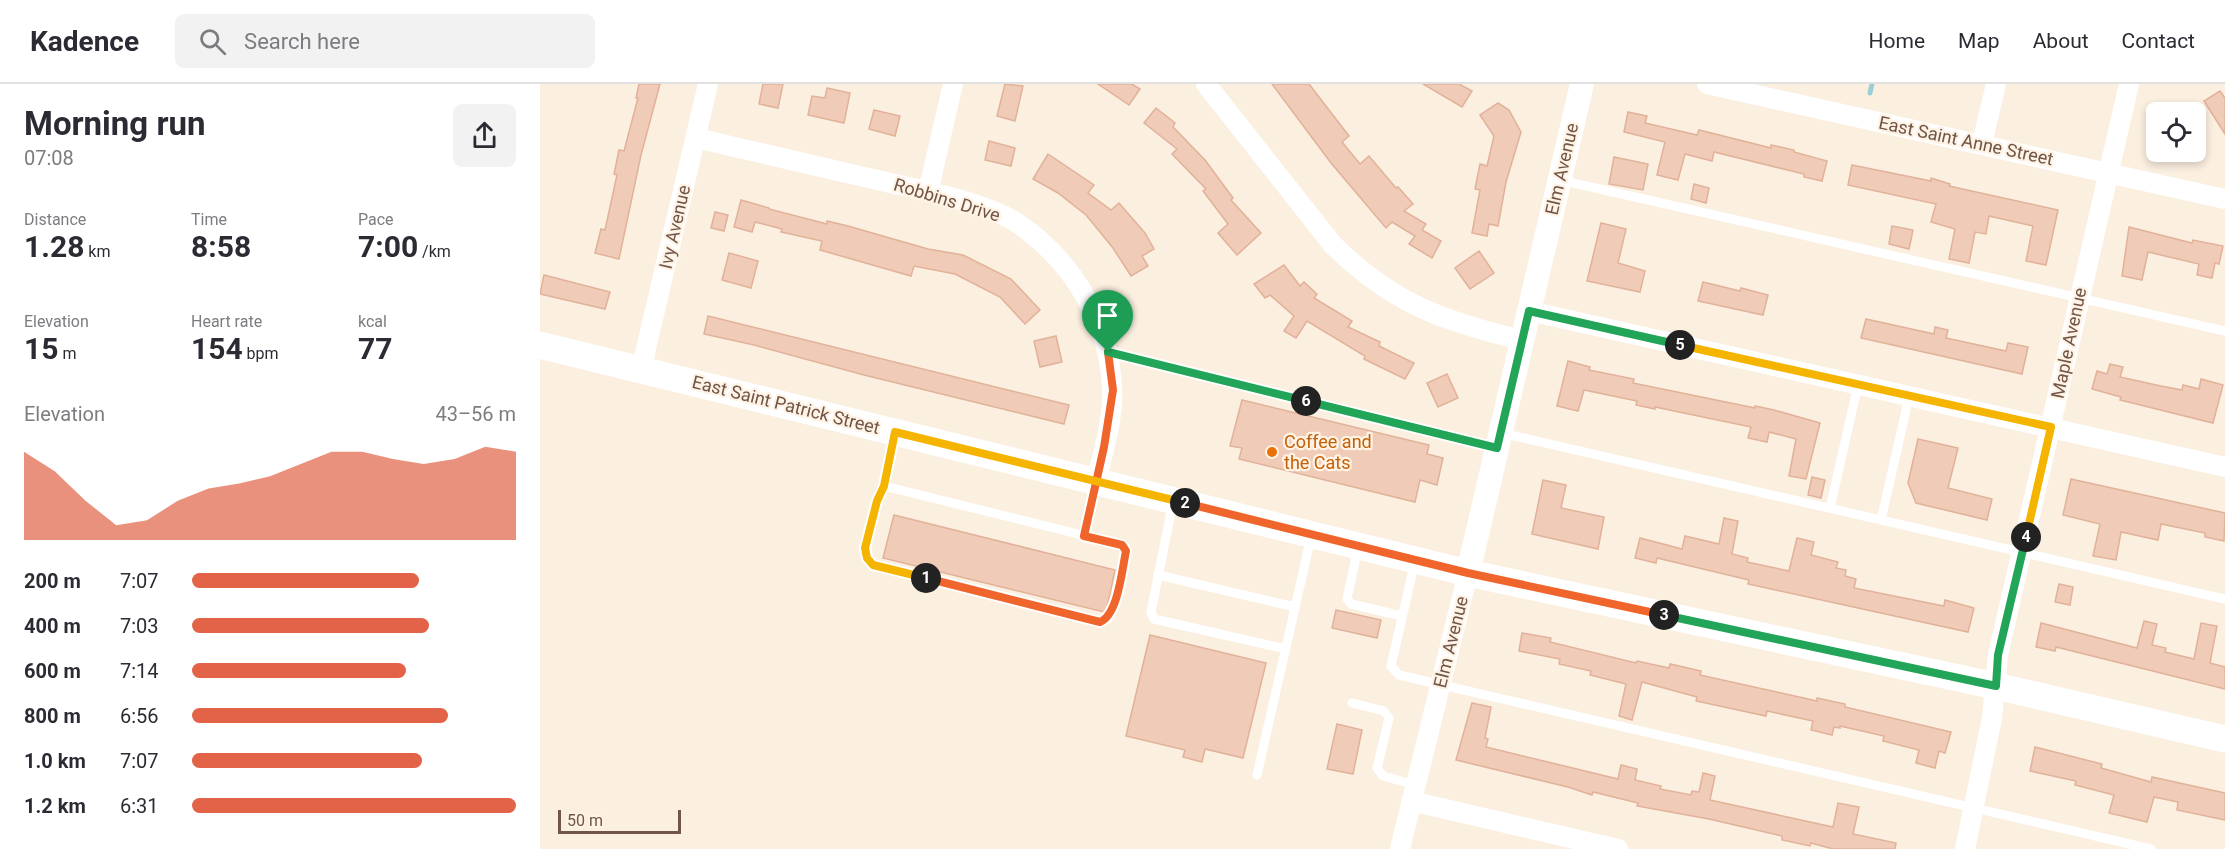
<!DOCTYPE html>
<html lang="en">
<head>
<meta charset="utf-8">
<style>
	body { margin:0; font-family:Roboto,sans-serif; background:#f2f2f3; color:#2b2b33; height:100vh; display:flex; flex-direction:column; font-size:22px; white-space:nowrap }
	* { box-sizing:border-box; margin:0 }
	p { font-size:20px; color:#7c7c81 }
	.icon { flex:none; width:33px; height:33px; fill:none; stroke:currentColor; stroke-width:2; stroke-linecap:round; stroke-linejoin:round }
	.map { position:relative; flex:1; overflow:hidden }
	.sheet { display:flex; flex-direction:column; background:#fff; width:540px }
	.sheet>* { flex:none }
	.tools { position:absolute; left:1606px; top:18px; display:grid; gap:12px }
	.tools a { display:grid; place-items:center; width:60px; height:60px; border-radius:9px; background:#fff; box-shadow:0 3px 9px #0003; font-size:30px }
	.scale { position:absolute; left:18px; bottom:15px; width:123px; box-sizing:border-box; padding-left:6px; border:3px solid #705548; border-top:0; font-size:16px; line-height:21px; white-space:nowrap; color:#705548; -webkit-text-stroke:4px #fef3e5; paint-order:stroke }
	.pin { position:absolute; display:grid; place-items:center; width:51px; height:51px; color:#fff; margin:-62px -26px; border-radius:50% 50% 50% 0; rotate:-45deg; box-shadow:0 0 6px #0007 }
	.pin .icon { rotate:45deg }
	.km { position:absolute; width:30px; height:30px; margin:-15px; border-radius:50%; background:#222; color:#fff; font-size:16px; line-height:30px; text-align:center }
	.round { display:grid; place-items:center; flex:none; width:63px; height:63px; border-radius:9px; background:#f2f2f3 }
	.headline { display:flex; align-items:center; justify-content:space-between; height:102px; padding:0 24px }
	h1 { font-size:33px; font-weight:700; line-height:45px }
	.figures { display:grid; grid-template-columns:repeat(3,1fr); gap:9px; height:102px; padding:6px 24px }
	.figures div { display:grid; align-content:center }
	.figures b { font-size:30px; font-weight:700 }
	.figures small { font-size:16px; font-weight:400 }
	.figures p { font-size:16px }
	.chart { height:168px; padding:12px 24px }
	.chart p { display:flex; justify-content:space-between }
	.chart svg { width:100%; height:108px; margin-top:6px; fill:#e26348; opacity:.7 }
	ul { padding:0 24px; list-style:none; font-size:20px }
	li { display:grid; grid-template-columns:96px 72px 1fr; align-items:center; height:45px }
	li i { height:15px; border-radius:8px; background:#e26348 }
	header { display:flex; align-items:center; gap:36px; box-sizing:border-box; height:84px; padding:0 30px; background:#fff; border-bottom:2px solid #e1e1e2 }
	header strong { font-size:28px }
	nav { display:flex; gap:33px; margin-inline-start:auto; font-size:21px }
	.search { width:420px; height:54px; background:#f2f2f3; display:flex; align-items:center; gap:15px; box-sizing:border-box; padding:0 21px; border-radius:9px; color:#7c7c81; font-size:22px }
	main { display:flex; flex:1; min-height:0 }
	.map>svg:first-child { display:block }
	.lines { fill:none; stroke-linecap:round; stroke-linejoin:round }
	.stream { stroke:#9ccfd5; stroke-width:5 }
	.building { fill:#f0ccb8; stroke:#e2b199; stroke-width:1.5 }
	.service { stroke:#fff; stroke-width:9 }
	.minor { stroke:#fff; stroke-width:20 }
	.tertiary { stroke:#fff; stroke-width:24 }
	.secondary { stroke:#fff; stroke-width:27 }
	.split-1-casing { stroke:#fff; stroke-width:12 }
	.split-2-casing { stroke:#fff; stroke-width:12 }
	.split-3-casing { stroke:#fff; stroke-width:12 }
	.split-4-casing { stroke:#fff; stroke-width:12 }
	.split-5-casing { stroke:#fff; stroke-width:12 }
	.split-6-casing { stroke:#fff; stroke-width:12 }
	.split-7-casing { stroke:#fff; stroke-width:12 }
	.split-1 { stroke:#f0652b; stroke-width:8 }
	.split-2 { stroke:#f5b400; stroke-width:8 }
	.split-3 { stroke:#f0652b; stroke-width:8 }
	.split-4 { stroke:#22a559; stroke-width:8 }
	.split-5 { stroke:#f5b400; stroke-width:8 }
	.split-6 { stroke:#22a559; stroke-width:8 }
	.split-7 { stroke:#22a559; stroke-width:8 }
	.food-dot { fill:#e8710a; stroke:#fef3e5; stroke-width:2 }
	.labels { text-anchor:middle; stroke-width:4.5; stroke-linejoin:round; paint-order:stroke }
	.street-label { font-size:18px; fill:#705548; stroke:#fef3e5 }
	.food-label { font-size:18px; fill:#c56008; stroke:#fef3e5; text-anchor:start }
</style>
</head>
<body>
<header>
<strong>Kadence</strong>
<div class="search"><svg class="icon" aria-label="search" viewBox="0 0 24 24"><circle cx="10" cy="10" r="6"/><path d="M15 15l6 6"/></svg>Search here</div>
<nav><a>Home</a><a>Map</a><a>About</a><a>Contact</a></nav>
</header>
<main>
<section class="sheet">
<div class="headline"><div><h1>Morning run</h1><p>07:08</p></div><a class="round"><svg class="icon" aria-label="share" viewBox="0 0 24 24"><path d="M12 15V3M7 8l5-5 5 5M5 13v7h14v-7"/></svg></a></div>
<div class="figures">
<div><p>Distance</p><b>1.28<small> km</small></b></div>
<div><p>Time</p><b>8:58</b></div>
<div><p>Pace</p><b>7:00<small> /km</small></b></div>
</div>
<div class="figures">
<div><p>Elevation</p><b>15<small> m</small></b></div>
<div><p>Heart rate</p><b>154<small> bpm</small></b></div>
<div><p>kcal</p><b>77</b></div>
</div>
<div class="chart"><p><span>Elevation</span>43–56 m</p>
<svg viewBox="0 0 160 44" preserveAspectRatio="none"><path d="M0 44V8L10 16L20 28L30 38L40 36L50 28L60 23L70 21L80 18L90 13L100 8L110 8L120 11L130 13L140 11L150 6L160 8V44z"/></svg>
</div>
<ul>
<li><b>200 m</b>7:07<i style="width:70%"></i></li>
<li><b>400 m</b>7:03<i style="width:73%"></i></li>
<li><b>600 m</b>7:14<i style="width:66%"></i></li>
<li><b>800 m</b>6:56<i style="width:79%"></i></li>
<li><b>1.0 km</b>7:07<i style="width:71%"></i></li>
<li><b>1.2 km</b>6:31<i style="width:100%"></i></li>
</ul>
</section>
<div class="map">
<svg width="1685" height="765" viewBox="0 0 1685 765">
	<rect width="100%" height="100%" fill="#fbefe0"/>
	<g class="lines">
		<polyline class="stream" points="1330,9 1332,0"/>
	</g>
	<g class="building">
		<polygon points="99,0 120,0 101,71 79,175 55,169 61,145 65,146 77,91 74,90 79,66 84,67 98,14 96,14"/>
		<polygon points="223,0 243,0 238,24 219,20"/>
		<polygon points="465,0 483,2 475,37 457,32"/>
		<polygon points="558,0 592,0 600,5 589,21"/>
		<polygon points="732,0 769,0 809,52 802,58 820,80 829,72 856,104 858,103 873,120 864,127 886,140 882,146 901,157 892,174 869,160 875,152 852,138 846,144 791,79"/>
		<polygon points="883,0 919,0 932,7 922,23"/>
		<polygon points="287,4 310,9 304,39 268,31 272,12 285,14"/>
		<polygon points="1680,7 1685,14 1685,50 1664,17"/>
		<polygon points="958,19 969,26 981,48 966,98 958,142 949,140 947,152 932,149 940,106 935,105 940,80 947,82 954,52 940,31"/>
		<polygon points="616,24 635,39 633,43 665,76 693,114 691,116 721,149 697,171 678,149 688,140 663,107 666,105 632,70 637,65 604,39"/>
		<polygon points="334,26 360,32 355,52 329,45"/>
		<polygon points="1088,28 1107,32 1105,39 1157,51 1159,46 1231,64 1231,61 1254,66 1254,68 1287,77 1282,97 1264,93 1264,90 1174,68 1172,77 1145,70 1138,96 1117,91 1125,58 1084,48"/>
		<polygon points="449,57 475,64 471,82 445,76"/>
		<polygon points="508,70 554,101 548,109 571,126 579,119 605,149 614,165 602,172 608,182 591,192 573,164 546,131 518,109 493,95"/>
		<polygon points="1074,73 1108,80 1103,106 1069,100"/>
		<polygon points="1312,81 1391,97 1391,94 1410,100 1409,102 1518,126 1506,181 1486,177 1493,142 1449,132 1446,150 1435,148 1429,179 1409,175 1415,145 1391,138 1396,120 1308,101"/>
		<polygon points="1154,100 1169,104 1166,119 1151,115"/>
		<polygon points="201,116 229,124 229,125 287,140 287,137 308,142 388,165 423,171 471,195 500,226 485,240 460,213 415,190 374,182 371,192 280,166 282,157 241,148 242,145 215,138 212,148 194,143"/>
		<polygon points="175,128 188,131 184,147 171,144"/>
		<polygon points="1061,139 1086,145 1078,179 1105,187 1100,208 1047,197"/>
		<polygon points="1352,142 1373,146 1369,165 1349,160"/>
		<polygon points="1589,143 1652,159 1653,156 1683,162 1679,180 1675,179 1672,194 1657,191 1659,180 1608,168 1602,196 1582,192"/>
		<polygon points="939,167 954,189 930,205 915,184"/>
		<polygon points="189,169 218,177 211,204 182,196"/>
		<polygon points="744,181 760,202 764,198 777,210 774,214 812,237 808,243 840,258 839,262 874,279 865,295 824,275 825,272 767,237 756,254 744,247 754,232 730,211 725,214 714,200"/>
		<polygon points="4,191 70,208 65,225 0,210"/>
		<polygon points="1163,198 1200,207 1201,204 1228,211 1223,231 1158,217"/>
		<polygon points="168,232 529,321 524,340 324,291 214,261 164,250"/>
		<polygon points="1326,235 1394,250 1395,243 1408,246 1406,254 1466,267 1468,259 1488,263 1482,290 1321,254"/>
		<polygon points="516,252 522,278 500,283 494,257"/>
		<polygon points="1028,277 1050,283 1049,286 1094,295 1093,299 1215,324 1215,322 1234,326 1280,339 1266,395 1249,392 1256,355 1229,348 1227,358 1208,354 1211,343 1115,323 1115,325 1096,321 1097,317 1044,306 1038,327 1017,322"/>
		<polygon points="1570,280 1583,283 1580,293 1621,302 1642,306 1643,301 1659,305 1661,295 1683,301 1673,339 1580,316 1581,313 1552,305 1557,287 1567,290"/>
		<polygon points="907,290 918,314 898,323 887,299"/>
		<polygon points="702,316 889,361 887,370 903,374 897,401 880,396 875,418 699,375 702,364 690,362"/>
		<polygon points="1378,355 1418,364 1408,404 1452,415 1447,436 1376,419 1368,399"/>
		<polygon points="1272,393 1285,396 1281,414 1268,411"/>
		<polygon points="1531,395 1685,429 1684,457 1665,453 1665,449 1621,440 1618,456 1581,448 1576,476 1553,472 1560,440 1523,431"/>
		<polygon points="1003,396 1026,401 1021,424 1064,433 1058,465 992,450"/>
		<polygon points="354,431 575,486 567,524 564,528 343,474"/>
		<polygon points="1184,434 1198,437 1192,470 1208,474 1207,478 1249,487 1257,454 1274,458 1271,471 1298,478 1296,484 1306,486 1305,492 1316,495 1314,504 1404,522 1405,516 1434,524 1428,548 1208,500 1209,496 1117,474 1116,479 1095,474 1100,454 1142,465 1145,452 1179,460"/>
		<polygon points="1519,500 1533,503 1530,521 1515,518"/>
		<polygon points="796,526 841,536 837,554 792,544"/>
		<polygon points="1604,537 1617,540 1612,561 1626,564 1625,568 1654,575 1661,539 1677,542 1670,579 1685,583 1685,605 1516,563 1515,567 1496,563 1501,539 1597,564"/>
		<polygon points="982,549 1011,554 1010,558 1096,579 1097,577 1129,584 1130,580 1161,587 1160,591 1277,617 1277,614 1305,620 1305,623 1411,648 1405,669 1399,667 1395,684 1376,679 1379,666 1343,657 1344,652 1300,642 1300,644 1294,643 1292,651 1271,646 1273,637 1227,627 1226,632 1156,617 1157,613 1102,598 1092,636 1079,632 1086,600 1050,591 1051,587 1019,580 1020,575 979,567"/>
		<polygon points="610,551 726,579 703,674 665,665 662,678 643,673 645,666 586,652"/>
		<polygon points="932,619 951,623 945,654 948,655 946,663 1078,695 1081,681 1097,685 1095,696 1121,702 1120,705 1151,711 1152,707 1159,708 1163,689 1175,692 1170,716 1293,743 1298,719 1319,723 1313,750 1356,759 1355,765 1293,765 1271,759 1270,762 1242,756 1242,752 1169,735 1097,722 1098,719 1053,708 1052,711 1028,703 916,676"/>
		<polygon points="797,640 822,646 813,690 787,685"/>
		<polygon points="1495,663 1562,680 1561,684 1611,698 1612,693 1685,709 1685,736 1637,726 1638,718 1614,713 1607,738 1569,729 1574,711 1535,701 1536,697 1490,687"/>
	</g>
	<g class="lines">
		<g class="service">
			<polyline points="1020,96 1685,247"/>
			<polyline points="568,268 957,364"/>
			<polyline points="962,349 1685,515"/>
			<path d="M 344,402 L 582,461 L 586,467 L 573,526 L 568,535 L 560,538 L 333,481 C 316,458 337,425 344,401 C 350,385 351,367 355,350"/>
			<polyline points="633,418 611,528 614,535 746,565"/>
			<polyline points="1290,424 1318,301"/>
			<polyline points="1341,436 1369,313"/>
			<polyline points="544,452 556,400"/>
			<polyline points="818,464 807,515 811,520 862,532"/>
			<polyline points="875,477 851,582 859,591 1611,765"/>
			<polyline points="618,491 755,523"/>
			<polyline points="812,619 844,627 849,634 837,684 843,692 875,701"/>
			<polyline points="717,691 771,453"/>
		</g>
		<g class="minor">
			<path d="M 666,0 L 793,161 C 853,220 901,236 981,256"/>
			<polyline points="1167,0 1685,115"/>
			<path d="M 156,54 C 219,69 282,83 346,98 C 385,107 451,119 483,143 C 535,181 569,239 572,304 C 574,332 563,369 556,397"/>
			<polyline points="1442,60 1456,0"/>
			<polyline points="388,108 413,0"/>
			<polyline points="989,227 1685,383"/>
			<polyline points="101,286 168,0"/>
			<polyline points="871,717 1078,765"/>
			<polyline points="860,765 928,489"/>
			<polyline points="1425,765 1452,634 1458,571 1589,0"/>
		</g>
		<polyline class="tertiary" points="928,489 1042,0"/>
		<polyline class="secondary" points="0,261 928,489 1456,602 1685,655"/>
	</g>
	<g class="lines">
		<defs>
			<path id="split-1" d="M 386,494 L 560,538 C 578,531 582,486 586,467 L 582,461 L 544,452 L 564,363 L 573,306 L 568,268"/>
			<polyline id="split-2" points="386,494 333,481 327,474 325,464 337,417 344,402 355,348 645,419"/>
			<polyline id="split-3" points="645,419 928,489 1124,531"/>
			<polyline id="split-4" points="1124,531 1456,602 1458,571 1486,453"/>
			<polyline id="split-5" points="1140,261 1511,343 1486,453"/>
			<polyline id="split-6" points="766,317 957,364 989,227 1140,261"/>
			<polyline id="split-7" points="568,268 766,317"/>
		</defs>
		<use href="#split-1" class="split-1-casing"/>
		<use href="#split-2" class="split-2-casing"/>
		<use href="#split-3" class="split-3-casing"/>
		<use href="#split-4" class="split-4-casing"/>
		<use href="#split-5" class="split-5-casing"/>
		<use href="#split-6" class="split-6-casing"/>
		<use href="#split-7" class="split-7-casing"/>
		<use href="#split-1" class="split-1"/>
		<use href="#split-2" class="split-2"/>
		<use href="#split-3" class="split-3"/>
		<use href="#split-4" class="split-4"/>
		<use href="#split-5" class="split-5"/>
		<use href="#split-6" class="split-6"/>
		<use href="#split-7" class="split-7"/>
	</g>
	<circle class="food-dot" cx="732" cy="368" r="6"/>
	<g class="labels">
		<g class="street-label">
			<text transform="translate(1426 57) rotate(12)" y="6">East Saint Anne Street</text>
			<text transform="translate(1022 85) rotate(-77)" y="6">Elm Avenue</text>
			<text transform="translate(407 116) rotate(17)" y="6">Robbins Drive</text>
			<text transform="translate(135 143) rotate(-77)" y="6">Ivy Avenue</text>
			<text transform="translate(1529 259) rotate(-78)" y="6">Maple Avenue</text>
			<text transform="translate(246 321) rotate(14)" y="6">East Saint Patrick Street</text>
			<text transform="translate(911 558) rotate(-76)" y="6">Elm Avenue</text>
		</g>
		<g class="food-label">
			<text x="744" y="364">Coffee and<tspan x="744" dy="21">the Cats</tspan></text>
		</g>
	</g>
</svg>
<div class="tools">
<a><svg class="icon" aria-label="locate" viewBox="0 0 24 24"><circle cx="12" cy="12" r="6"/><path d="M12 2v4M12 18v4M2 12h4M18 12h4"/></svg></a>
</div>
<div class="scale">50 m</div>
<div class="pin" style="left:568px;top:268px;background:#1e9e55"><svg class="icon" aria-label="arrive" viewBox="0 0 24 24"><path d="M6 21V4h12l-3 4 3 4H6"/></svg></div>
<b class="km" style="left:386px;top:494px">1</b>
<b class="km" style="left:645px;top:419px">2</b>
<b class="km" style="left:1124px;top:531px">3</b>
<b class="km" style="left:1486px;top:453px">4</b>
<b class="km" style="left:1140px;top:261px">5</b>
<b class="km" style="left:766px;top:317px">6</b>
</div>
</main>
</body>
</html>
